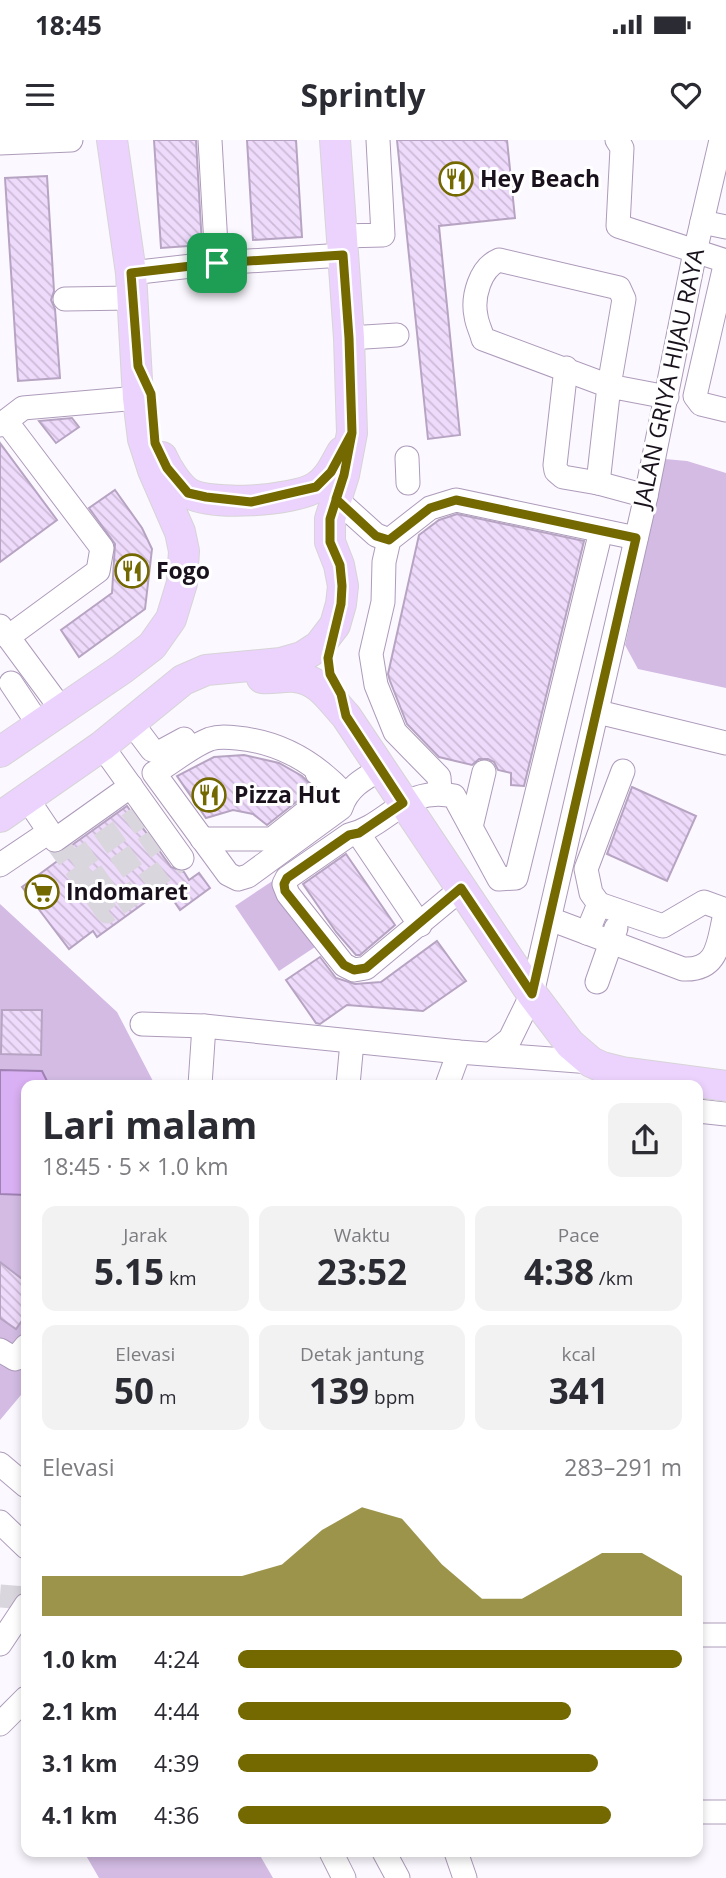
<!DOCTYPE html>
<html lang="id">
<head>
<meta charset="utf-8">
<style>
	body { margin:0; font-family:"Open Sans",sans-serif; background:#f2f2f3; color:#2b2b33; height:100vh; display:flex; flex-direction:column; font-size:26px; white-space:nowrap }
	* { box-sizing:border-box; margin:0 }
	p { font-size:23px; color:#7c7c81 }
	.icon { flex:none; width:38px; height:38px; fill:none; stroke:currentColor; stroke-width:2; stroke-linecap:round; stroke-linejoin:round }
	.map { position:relative; flex:1; overflow:hidden }
	.sheet { position:absolute; left:21px; top:940px; width:682px; height:777px; display:flex; flex-direction:column; background:#fff; border-radius:14px; box-shadow:0 4px 10px #0003 }
	.sheet>* { flex:none }
	.pin { position:absolute; display:grid; place-items:center; width:60px; height:60px; color:#fff; margin:-30px; border-radius:14px; box-shadow:0 4px 10px #0006 }
	.round { display:grid; place-items:center; flex:none; width:74px; height:74px; border-radius:14px; background:#f2f2f3 }
	.summary { display:flex; align-items:center; justify-content:space-between; height:119px; padding:0 21px }
	h1 { font-size:38px; font-weight:700; line-height:52px }
	.figures { display:grid; grid-template-columns:repeat(3,1fr); gap:10px; height:119px; padding:7px 21px }
	.figures div { display:grid; align-content:center; border-radius:14px; background:#f2f2f3; text-align:center }
	.figures b { font-size:35px; font-weight:700 }
	.figures small { font-size:19px; font-weight:400 }
	.figures p { font-size:19px }
	.chart { height:196px; padding:14px 21px }
	.chart p { display:flex; justify-content:space-between }
	.chart svg { width:100%; height:126px; margin-top:7px; fill:#746800; opacity:.7 }
	ul { padding:0 21px; list-style:none; font-size:23px }
	li { display:grid; grid-template-columns:112px 84px 1fr; align-items:center; height:52px }
	li i { height:18px; border-radius:9px; background:#746800 }
	.status { display:flex; justify-content:space-between; align-items:center; height:49px; padding:0 35px; background:#fff; direction:ltr }
	.status svg { height:19px; fill:currentColor }
	header { display:flex; justify-content:space-between; align-items:center; height:91px; padding:0 21px; background:#fff; font-size:32px; font-weight:700 }
	.map>svg:first-child { display:block }
	.pitch { fill:#d3bbe4 }
	.water { fill:#d9b0f3; stroke:#9f81b3; stroke-width:2 }
	.building { fill:url(#building-back-hatch); stroke:#b7a4c3; stroke-width:2 }
	.lines { fill:none; stroke-linecap:round; stroke-linejoin:round }
	.minor-tunnel { stroke:#dad6dd; stroke-width:23; stroke-dasharray:23 11; stroke-linecap:butt }
	.minor-casing { stroke:#ad9bba; stroke-width:25 }
	.major-casing { stroke:#d6d4d6; stroke-width:32 }
	.minor { stroke:#fff; stroke-width:23 }
	.major { stroke:#ecd3fd; stroke-width:30 }
	.route-casing { stroke:#fff; stroke-width:14 }
	.route { stroke:#746800; stroke-width:9 }
	.labels { text-anchor:middle; stroke-width:6; stroke-linejoin:round; paint-order:stroke }
	.poi-label { font-size:23px; font-weight:bold; fill:#19121d; stroke:#fff; text-anchor:start }
	.street-label { font-size:23px; fill:#19121d; stroke:#fff }
</style>
</head>
<body>
<div class="status"><b>18:45</b><svg viewBox="0 0 49 12"><path d="M0 12V9h3v3zM5 12V6h3v6zM10 12V3h3v9zM15 12V0h3v12zM26 1h20v11H26zM47 4h2v5h-2z"/></svg></div>
<header><svg class="icon" aria-label="menu" viewBox="0 0 24 24"><path d="M4 6h16M4 12h16M4 18h16"/></svg>Sprintly<svg class="icon" aria-label="heart" viewBox="0 0 24 24"><path d="M12 20l-8-8c-3-5 5-10 8-4 3-6 11-1 8 4z"/></svg></header>
<div class="map">
<svg width="726" height="1738" viewBox="0 0 726 1738">
	<defs>
		<pattern id="building-back-hatch" width="6" height="6" patternUnits="userSpaceOnUse" patternTransform="scale(1.75)"><rect width="6" height="6" fill="#eedafb"/><path d="M-1 5l2 2M0 0l6 6M5-1l2 2" fill="none" stroke="#ccbad7"/></pattern>
	</defs>
	<rect width="100%" height="100%" fill="#fcf8ff"/>
	<g class="pitch">
		<polygon points="665,319 687,321 726,333 726,548 638,529 625,505"/>
		<polygon points="274,740 318,805 279,831 235,766"/>
		<polygon points="0,764 117,872 155,945 26,945 26,1249 0,1280"/>
		<polygon points="84,1712 258,1712 273,1738 99,1738"/>
	</g>
	<polygon class="water" points="0,930 42,931 47,941 46,945 26,945 26,1055 0,1054"/>
	<g class="building">
		<polygon points="154,0 196,0 202,105 161,108"/>
		<polygon points="247,0 296,0 302,97 253,100"/>
		<polygon points="397,0 507,0 515,78 439,86 460,295 428,299"/>
		<polygon points="47,36 54,151 51,160 55,169 60,238 18,241 5,38"/>
		<polygon points="72,278 79,287 56,303 39,281"/>
		<polygon points="0,303 57,380 0,422"/>
		<polygon points="115,350 142,388 152,409 145,469 79,517 61,490 112,453 115,404 89,368"/>
		<polygon points="457,374 584,401 524,646 511,645 511,633 498,630 494,622 488,619 479,619 472,625 439,617 407,584 390,541 388,534 419,395 439,380"/>
		<polygon points="244,615 279,623 302,636 314,648 267,685 253,674 233,670 206,678 177,636 214,617"/>
		<polygon points="632,647 696,676 667,741 607,714"/>
		<polygon points="127,666 171,727 184,732 189,740 199,733 210,748 180,770 165,748 97,797 93,791 69,809 22,747 67,714 65,710"/>
		<polygon points="346,714 395,785 360,815 356,815 336,792 303,744"/>
		<polygon points="437,801 466,841 423,871 347,865 320,884 316,883 286,840 320,817 336,838 355,844 381,842"/>
		<polygon points="2,870 42,870 41,915 1,914"/>
		<polygon points="0,1122 26,1142 26,1175 16,1189 0,1178"/>
	</g>
	<g class="lines">
		<g class="minor-tunnel">
			<polyline points="55,700 107,772 182,718"/>
			<polyline points="73,724 142,675"/>
			<polyline points="89,748 159,698"/>
			<polyline points="0,1456 26,1458"/>
		</g>
		<defs>
			<g id="minor">
				<polyline points="210,0 217,123"/>
				<polyline points="617,0 622,8 618,86 726,121"/>
				<polyline points="0,3 71,0"/>
				<polyline points="702,82 726,87"/>
				<polyline points="343,96 383,95 378,0"/>
				<polyline points="726,121 695,256 701,264 726,270"/>
				<polyline points="131,133 217,123 343,115"/>
				<polyline points="65,159 132,158"/>
				<polyline points="349,198 397,195"/>
				<polyline points="566,228 555,325 556,331 563,337 598,343 646,356"/>
				<polyline points="6,281 23,268 138,258"/>
				<polyline points="0,285 6,281 102,408 98,431 8,497"/>
				<polyline points="407,318 408,343"/>
				<path d="M 598,343 L 609,246 L 483,199 C 481,191 477,184 476,176 C 472,157 480,128 499,120 L 619,148 L 624,159 L 609,246 L 667,257"/>
				<polyline points="336,359 376,395 389,400"/>
				<polyline points="0,486 62,570"/>
				<polyline points="11,543 39,585"/>
				<polyline points="598,572 726,603"/>
				<polyline points="131,582 152,610 160,612 184,599"/>
				<polyline points="102,606 182,718"/>
				<polyline points="440,652 439,637 395,592 376,545 371,514 383,462 384,422 389,400 430,368 456,360 636,398"/>
				<path d="M 345,655 C 316,623 281,602 237,598 C 228,597 219,596 210,599 C 191,606 172,623 154,633 L 228,734 L 238,739 L 248,736 L 341,668 C 347,648 363,639 381,629"/>
				<polyline points="26,657 55,700 131,646"/>
				<polyline points="471,687 484,632"/>
				<polyline points="358,693 420,785"/>
				<polyline points="202,699 272,699 326,656 330,647 326,639 317,633"/>
				<polyline points="0,725 49,692"/>
				<path d="M 461,749 L 366,828 L 354,830 L 344,825 L 288,754 L 284,744 L 287,738 L 349,695 C 388,686 405,645 454,656 L 499,739 L 516,738 L 601,391"/>
				<polyline points="599,764 591,753 586,729 623,631"/>
				<path d="M 550,779 L 683,829 C 721,831 718,799 726,770"/>
				<polyline points="587,793 599,764 663,786 704,762 726,770"/>
				<polyline points="597,842 616,788"/>
				<polyline points="142,884 204,886 459,912 591,922"/>
				<polyline points="491,914 510,899 532,854 646,356 695,112 721,0"/>
				<polyline points="200,945 204,886"/>
				<polyline points="348,945 352,902"/>
				<polyline points="447,945 459,912"/>
				<polyline points="698,971 726,974"/>
				<polyline points="0,1210 15,1219 26,1206"/>
				<polyline points="0,1324 26,1346"/>
				<polyline points="0,1382 26,1407"/>
				<polyline points="698,1495 726,1495"/>
				<polyline points="0,1504 26,1465"/>
				<polyline points="0,1584 26,1558"/>
				<polyline points="698,1672 726,1672"/>
				<polyline points="331,1712 344,1738"/>
				<polyline points="384,1712 398,1738"/>
				<polyline points="456,1712 465,1738"/>
			</g>
			<g id="major">
				<path d="M 162,317 C 167,328 177,345 187,352 C 209,367 294,361 316,347 C 329,339 335,324 342,312"/>
				<path d="M 262,538 C 273,539 284,536 295,537 C 319,539 331,560 346,576 L 532,854 L 570,904 L 591,922 L 602,927 L 622,932 L 726,946"/>
				<polyline points="0,612 122,529 152,506 171,479 182,443 184,411 180,392 153,330 143,299 138,258 131,133 112,0"/>
				<polyline points="0,677 102,606 183,540 206,530 281,523 302,517 319,506 335,485 341,464 343,446 339,425 330,402 330,379 344,335 352,293 349,198 335,0"/>
			</g>
		</defs>
		<use href="#minor" class="minor-casing"/>
		<use href="#major" class="major-casing"/>
		<use href="#minor" class="minor"/>
		<use href="#major" class="major"/>
	</g>
	<g class="lines">
		<defs>
			<polyline id="route" points="217,123 343,115 349,198 352,293 344,335 330,379 330,402 340,425 342,446 341,464 328,518 330,534 341,554 346,576 403,663 359,693 349,695 287,738 284,744 285,751 344,825 354,830 366,828 461,748 532,854 636,398 456,360 430,368 389,400 376,396 336,359 344,335 352,293 331,332 316,347 251,362 206,357 188,353 167,328 155,303 151,254 138,226 131,133 217,123"/>
		</defs>
		<use href="#route" class="route-casing"/>
		<use href="#route" class="route"/>
	</g>
	<defs>
		<symbol id="restaurant-ring" viewBox="-11 -11 22 22"><circle r="9.5" fill="#fff" stroke="#746800" stroke-width="1.5"/><path d="M-5-6h1v4h1v-4h1v4h1v-4h1v5L-1.5 .5V6h-2V.5L-5-1ZM5-6V6H3V1.5H1.5Q1.5-4 5-6Z" fill="#746800"/></symbol>
		<symbol id="supermarket-ring" viewBox="-11 -11 22 22"><circle r="9.5" fill="#fff" stroke="#746800" stroke-width="1.5"/><path d="M-6-5.5h2.5l.6 2H6L4.5 2H-2.5L-4.4-4H-6ZM-1.5 3.2a1.3 1.3 0 1 0 .1 0ZM3 3.2a1.3 1.3 0 1 0 .1 0Z" fill="#746800"/></symbol>
	</defs>
	<g fill-rule="evenodd">
		<use href="#restaurant-ring" x="437" y="20" width="38" height="38"/>
		<use href="#restaurant-ring" x="113" y="412" width="38" height="38"/>
		<use href="#restaurant-ring" x="190" y="636" width="38" height="38"/>
		<use href="#supermarket-ring" x="23" y="733" width="38" height="38"/>
	</g>
	<g class="labels">
		<g class="poi-label">
			<text x="480" y="47">Hey Beach</text>
			<text x="156" y="439">Fogo</text>
			<text x="234" y="663">Pizza Hut</text>
			<text x="66" y="760">Indomaret</text>
		</g>
		<g class="street-label">
			<text transform="translate(669 238) rotate(-78)" y="8">JALAN GRIYA HIJAU RAYA</text>
		</g>
	</g>
</svg>
<div class="pin" style="left:217px;top:123px;background:#1e9e55"><svg class="icon" aria-label="arrive" viewBox="0 0 24 24"><path d="M6 21V4h12l-3 4 3 4H6"/></svg></div>
<section class="sheet">
<div class="summary"><div><h1>Lari malam</h1><p>18:45 · 5 × 1.0 km</p></div><a class="round"><svg class="icon" aria-label="share" viewBox="0 0 24 24"><path d="M12 15V3M7 8l5-5 5 5M5 13v7h14v-7"/></svg></a></div>
<div class="figures">
<div><p>Jarak</p><b>5.15<small> km</small></b></div>
<div><p>Waktu</p><b>23:52</b></div>
<div><p>Pace</p><b>4:38<small> /km</small></b></div>
</div>
<div class="figures">
<div><p>Elevasi</p><b>50<small> m</small></b></div>
<div><p>Detak jantung</p><b>139<small> bpm</small></b></div>
<div><p>kcal</p><b>341</b></div>
</div>
<div class="chart"><p><span>Elevasi</span>283–291 m</p>
<svg viewBox="0 0 160 44" preserveAspectRatio="none"><path d="M0 44V30L10 30L20 30L30 30L40 30L50 30L60 26L70 14L80 6L90 10L100 26L110 38L120 38L130 30L140 22L150 22L160 30V44z"/></svg>
</div>
<ul>
<li><b>1.0 km</b>4:24<i style="width:100%"></i></li>
<li><b>2.1 km</b>4:44<i style="width:75%"></i></li>
<li><b>3.1 km</b>4:39<i style="width:81%"></i></li>
<li><b>4.1 km</b>4:36<i style="width:84%"></i></li>
</ul>
</section>
</div>
</body>
</html>
